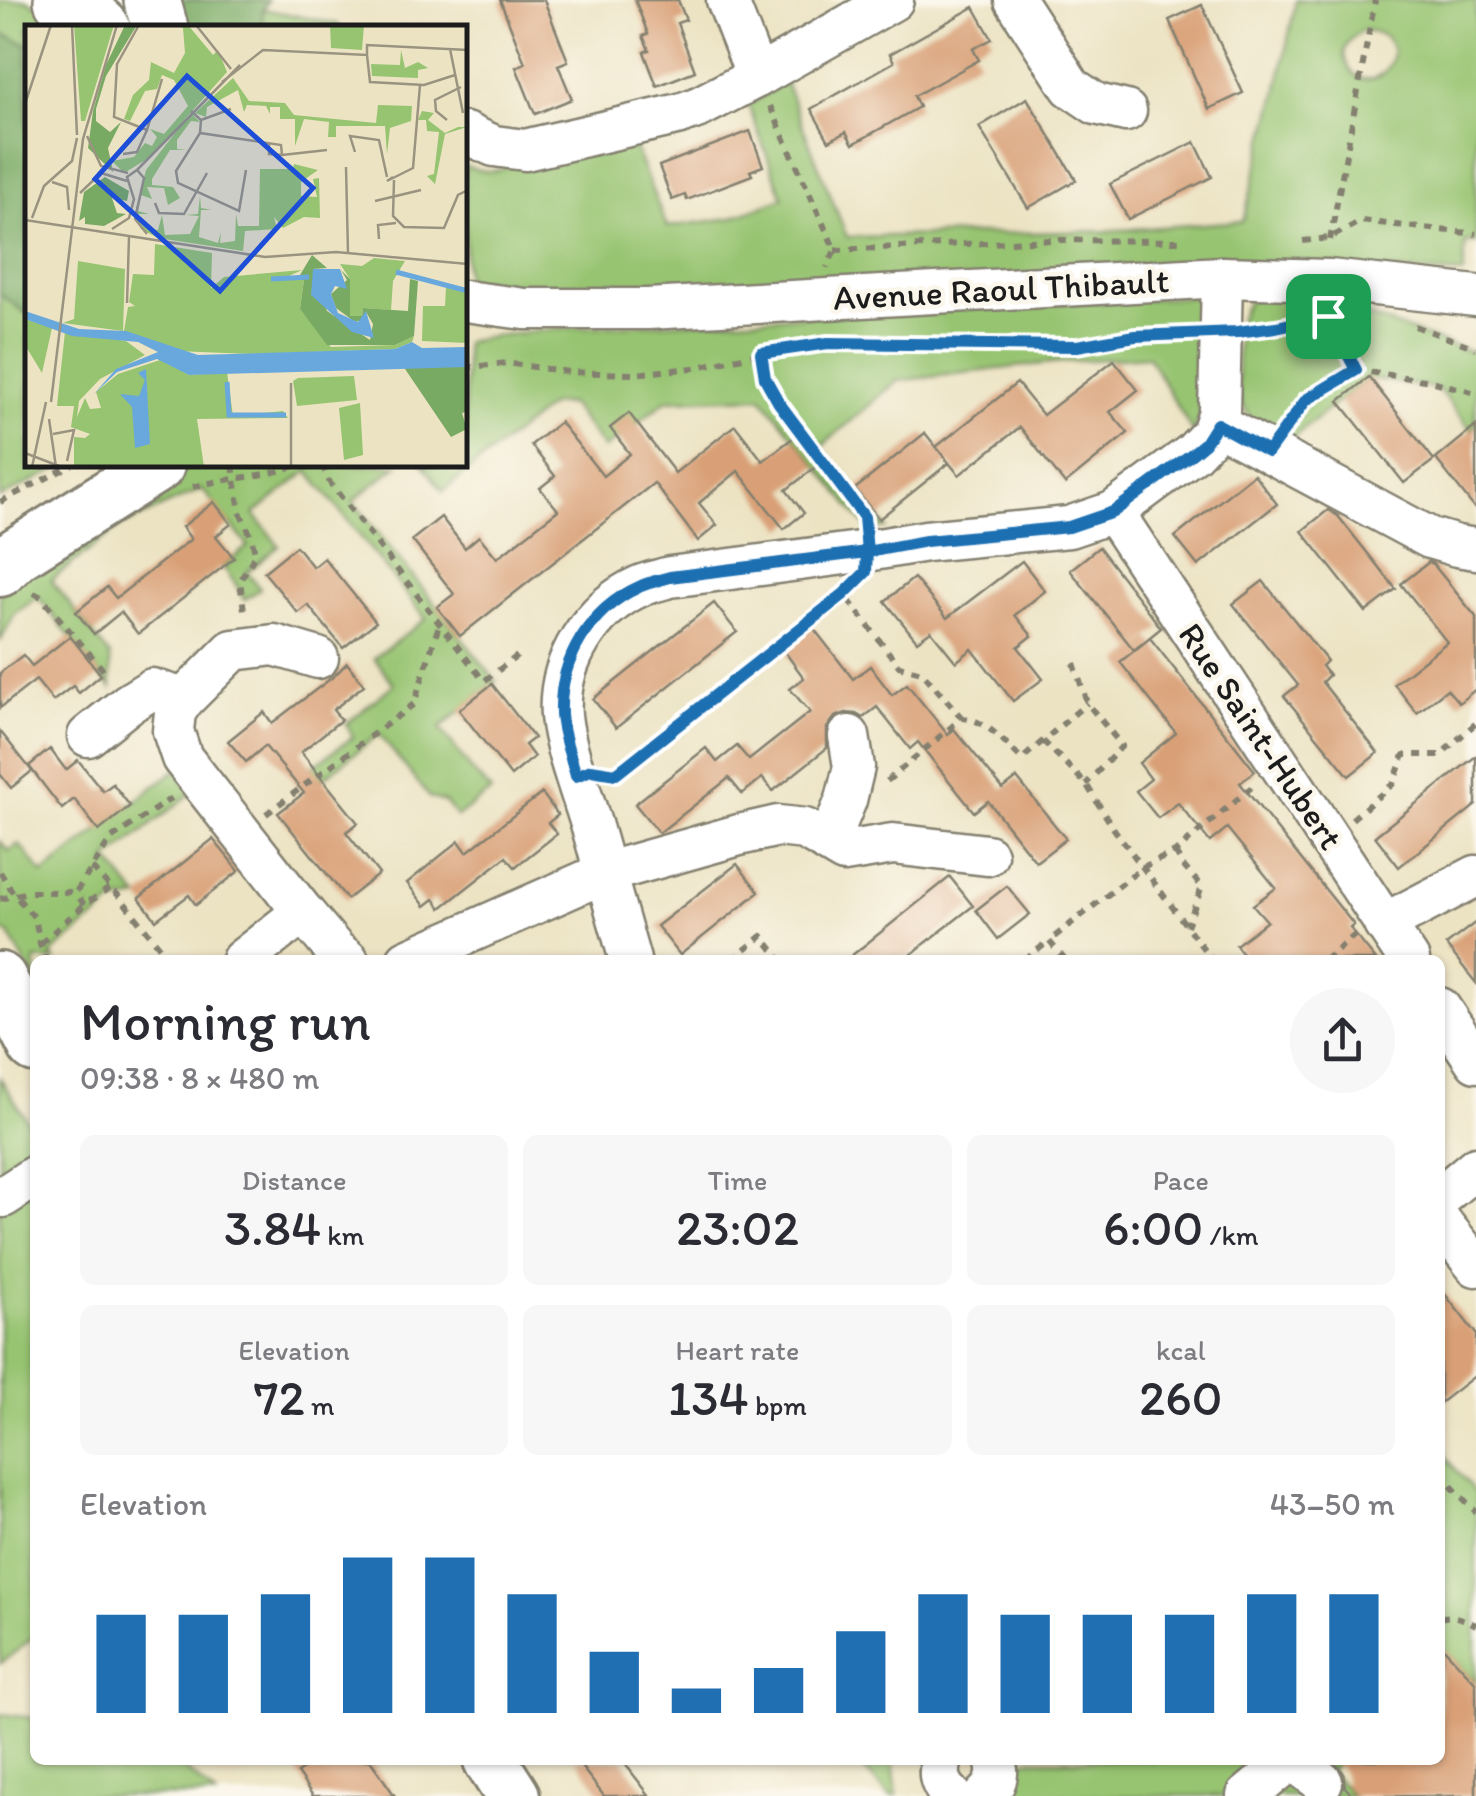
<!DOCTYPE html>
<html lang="en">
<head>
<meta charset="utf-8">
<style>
	body { margin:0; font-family:Itim,sans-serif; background:#f7f7f7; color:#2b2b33; height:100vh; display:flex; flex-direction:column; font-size:38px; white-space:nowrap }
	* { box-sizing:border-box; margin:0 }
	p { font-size:32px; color:#7c7c81 }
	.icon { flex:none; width:55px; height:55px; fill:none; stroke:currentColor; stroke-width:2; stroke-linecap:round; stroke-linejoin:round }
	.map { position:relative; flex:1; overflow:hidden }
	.side { position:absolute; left:30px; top:955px; width:1415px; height:810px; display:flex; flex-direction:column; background:#fff; border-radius:15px; box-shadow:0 2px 8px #0004 }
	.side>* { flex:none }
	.pin { position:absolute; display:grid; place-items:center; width:85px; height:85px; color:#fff; margin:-42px; border-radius:20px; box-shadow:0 5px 15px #0006 }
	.round { display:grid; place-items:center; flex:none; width:105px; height:105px; border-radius:52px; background:#f7f7f7 }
	.summary { display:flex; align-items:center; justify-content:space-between; height:170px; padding:0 50px }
	h1 { font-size:55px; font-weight:600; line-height:75px }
	.figures { display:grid; grid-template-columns:repeat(3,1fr); gap:15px; height:170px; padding:10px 50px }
	.figures div { display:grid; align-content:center; border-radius:15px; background:#f7f7f7; text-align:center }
	.figures b { font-size:50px; font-weight:600 }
	.figures small { font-size:28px; font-weight:400 }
	.figures p { font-size:28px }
	.chart { height:280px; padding:20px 50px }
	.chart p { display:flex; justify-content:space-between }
	.chart svg { width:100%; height:180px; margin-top:10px; stroke:#1f6fb2; stroke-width:6 }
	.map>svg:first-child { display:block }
	.green { fill:#97c471; stroke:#5a7046; stroke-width:2.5; fill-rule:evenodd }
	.forest { fill:#79aa63; stroke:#4a6340; stroke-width:2.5 }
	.building { fill:#d9a077 }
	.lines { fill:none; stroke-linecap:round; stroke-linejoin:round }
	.minor-casing { stroke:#848070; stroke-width:45 }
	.major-casing { stroke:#848070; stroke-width:58 }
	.highway-casing { stroke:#848070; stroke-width:60 }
	.path { stroke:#848070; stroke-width:6; stroke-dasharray:8 8; stroke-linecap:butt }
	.minor { stroke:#fff; stroke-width:40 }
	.major { stroke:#fff; stroke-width:52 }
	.highway { stroke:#fff; stroke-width:55 }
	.route-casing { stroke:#fff; stroke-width:20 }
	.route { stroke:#1f6fb2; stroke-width:12 }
	.labels { text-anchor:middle; stroke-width:9; stroke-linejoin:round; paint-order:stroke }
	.street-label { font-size:35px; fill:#1c1c1c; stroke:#fbf7ec }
	.inset-river { fill:none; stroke:#69a8dc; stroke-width:5 }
	.inset-road { fill:none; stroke:#999380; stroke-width:2.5 }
	.view { fill:#1d4ed8; fill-opacity:0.15; stroke:#1d4ed8; stroke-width:5 }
	.inset-edge { fill:none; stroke:#1c1c1c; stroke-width:5 }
</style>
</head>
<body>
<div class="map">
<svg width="1476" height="1796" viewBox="0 0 1476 1796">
	<rect width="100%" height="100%" fill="#fbf7ec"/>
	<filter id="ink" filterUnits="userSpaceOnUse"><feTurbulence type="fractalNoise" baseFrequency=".01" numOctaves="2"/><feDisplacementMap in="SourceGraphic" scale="20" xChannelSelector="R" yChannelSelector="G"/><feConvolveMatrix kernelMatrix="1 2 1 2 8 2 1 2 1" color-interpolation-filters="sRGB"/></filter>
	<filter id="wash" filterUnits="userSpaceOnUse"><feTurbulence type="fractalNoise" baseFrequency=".0048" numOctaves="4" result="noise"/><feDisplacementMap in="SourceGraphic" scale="40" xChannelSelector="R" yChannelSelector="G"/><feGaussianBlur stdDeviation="2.25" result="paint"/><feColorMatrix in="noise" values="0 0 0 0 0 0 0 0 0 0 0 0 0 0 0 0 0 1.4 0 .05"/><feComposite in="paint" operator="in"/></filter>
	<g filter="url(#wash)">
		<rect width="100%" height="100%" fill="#ece3c3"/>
		<g class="green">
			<polygon points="0,0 26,0 60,16 74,27 28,28 28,465 65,465 0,498"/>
			<path d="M 1296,0 L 1476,0 L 1476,243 L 1466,242 L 1463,274 L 1360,269 L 582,295 L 465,284 L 465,166 C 486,173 498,173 517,163 L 634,146 L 667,227 L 731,218 L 783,198 L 748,105 L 785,82 L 847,237 L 1106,231 L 1243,221 L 1277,93 ZM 1363,30 C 1425,36 1374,106 1349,68 C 1338,51 1348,38 1363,30 Z"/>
			<polygon points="263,9 338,24 340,27 262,28"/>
			<polygon points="1206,296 1206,401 1193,433 1148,356 1050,363 897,381 821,447 886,528 869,529 863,523 762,397 667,400 604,449 570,404 552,404 443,491 423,465 465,465 465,342 494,336 566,328"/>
			<path d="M 1255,296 L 1328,297 L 1338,318 L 1371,317 L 1476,354 L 1476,426 L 1471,430 L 1438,389 L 1368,378 L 1286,443 C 1269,433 1248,421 1241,401 C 1237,389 1236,335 1239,322 C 1241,312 1246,302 1255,296 Z"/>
			<polygon points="179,465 398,465 353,501 496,681 440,728 473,772 491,791 457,817 445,802 430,798 379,734 322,779 310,768 353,737 346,724 394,684 374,658 426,619 308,471 254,514 279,546 247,572 260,589 244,600 237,586 223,567 248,546 202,489 119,527 51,580 110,656 111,688 38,597 15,613 0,642 0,590"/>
			<polygon points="175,770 194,791 108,859 139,898 115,902 51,954 55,960 35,960 35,981 9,934 0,930 0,841 9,851 19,844 43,874"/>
			<polygon points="0,1078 35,1133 35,1636 0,1664"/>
			<polygon points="1440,1450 1476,1494 1476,1683 1451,1656 1440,1666"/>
			<polygon points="0,1714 35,1718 35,1760 175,1760 216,1796 0,1796"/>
			<polygon points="855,1760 893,1760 897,1796 890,1796"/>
			<polygon points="1014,1760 1340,1760 1329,1771 1353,1796 1010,1796"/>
		</g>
		<g class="forest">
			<polygon points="152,0 268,0 263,9 262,28 160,27"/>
			<polygon points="0,33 27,44 27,314 0,294"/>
		</g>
		<g id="blocks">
			<g class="building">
				<polygon points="500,0 544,0 568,61 558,65 572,99 535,114 516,67 525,63"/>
				<polygon points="635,0 678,0 686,20 677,23 695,71 657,86 644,52 649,50 643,36 648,34"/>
				<polygon points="1202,5 1243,93 1209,109 1169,20"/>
				<polygon points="974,7 992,39 973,49 979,60 914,96 919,107 853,144 846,132 829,141 811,109 894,62 890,54"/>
				<polygon points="1027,98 1076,180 1028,208 979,127"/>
				<polygon points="750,131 763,166 750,171 752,175 687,200 685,195 672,200 659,166"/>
				<polygon points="1195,142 1212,177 1128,219 1110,184"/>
				<polygon points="1114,360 1138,390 1110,412 1128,433 1065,484 1020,427 959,475 936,447 1017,383 1043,415"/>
				<polygon points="1369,377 1434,460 1404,483 1339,401"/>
				<polygon points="629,413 675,473 735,425 763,461 794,437 817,466 786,490 804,513 784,529 738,471 699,503 717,525 698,541 654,483 460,636 437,607 454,594 412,540 441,517 465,548 479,536 497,558 558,510 540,488 555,476 531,445 560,422 603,476 630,454 610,428"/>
				<polygon points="1476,426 1476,510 1436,459"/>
				<polygon points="925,433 949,463 879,519 855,489"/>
				<polygon points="1254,474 1277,504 1198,566 1175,537"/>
				<polygon points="214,502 231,524 216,536 234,558 138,634 121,612 94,634 76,612 107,587 116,598 191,539 182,527"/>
				<polygon points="1328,510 1338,516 1396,589 1366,612 1302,531"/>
				<polygon points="296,546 313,567 324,558 376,622 343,648 308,605 298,613 264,572"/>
				<polygon points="1099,547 1161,628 1134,650 1070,570"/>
				<polygon points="1022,561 1045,591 1015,615 1032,636 1018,647 1043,679 1013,701 972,649 956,662 931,631 917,641 885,601 914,578 947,618"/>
				<polygon points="1429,562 1433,564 1476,617 1476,689 1459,703 1447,689 1417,713 1394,684 1447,642 1401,584"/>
				<polygon points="1263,581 1327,661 1322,666 1329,675 1322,682 1378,753 1349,776 1284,696 1298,685 1233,604"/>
				<polygon points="714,603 737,632 616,728 593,699"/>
				<polygon points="811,625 853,679 870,666 892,695 907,684 948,735 954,729 1003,789 1017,778 1066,839 1036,862 988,801 974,812 918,742 910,749 877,707 863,718 856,714 846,713 835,717 827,728 827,748 773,791 762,778 742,794 729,778 659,833 635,804 706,748 717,762 737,746 749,760 810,712 790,689 804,678 782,648"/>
				<polygon points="70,636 101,675 79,693 73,686 53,701 36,680 0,708 0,673 23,655 32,666"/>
				<polygon points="1150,638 1255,771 1240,783 1354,925 1350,928 1376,960 1247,960 1236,945 1267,921 1253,905 1276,888 1227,828 1210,842 1178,803 1158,818 1136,791 1151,779 1139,763 1176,733 1120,662"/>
				<polygon points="347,663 364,685 333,710 341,720 301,752 358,823 346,832 379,874 347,899 278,813 304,793 265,746 246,762 228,741 264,712 272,723 334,676"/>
				<polygon points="492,684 534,738 525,745 534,757 511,776 459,710"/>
				<polygon points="0,731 32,771 11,788 0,774"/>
				<polygon points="50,749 66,770 78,760 103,791 113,784 130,806 99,831 74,799 62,809 29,766"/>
				<polygon points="1476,756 1476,805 1399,867 1375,836"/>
				<polygon points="542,793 558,815 548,823 557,834 515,867 506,857 441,908 434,899 425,906 407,883 459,841 467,852"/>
				<polygon points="213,839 239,871 196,905 189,895 156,920 139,898"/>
				<polygon points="737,864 759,892 680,955 657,926"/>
				<polygon points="950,877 973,906 904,960 846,960"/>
				<polygon points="1007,886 1030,914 998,939 976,910"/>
				<polygon points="1476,922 1476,983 1446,945"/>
				<polygon points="1440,1288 1476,1334 1476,1375 1440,1403"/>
				<polygon points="1440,1644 1476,1683 1476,1796 1353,1796 1345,1787 1343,1772 1332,1760 1440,1760"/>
				<polygon points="316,1760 370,1760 395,1796 313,1796 297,1773"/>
				<polygon points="576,1760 622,1760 650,1796 604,1796"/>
			</g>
		</g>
	</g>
	<g filter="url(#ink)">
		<use href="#blocks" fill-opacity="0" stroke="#848070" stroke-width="2.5"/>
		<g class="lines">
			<defs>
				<g id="minor">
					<polyline points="727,0 757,77 893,0"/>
					<polyline points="1015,0 1071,87 1096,104 1126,111"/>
					<polyline points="465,133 494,146 525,150 680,114 699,107 757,77"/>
					<polyline points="465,301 525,309 648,309 1222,277 1329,280 1476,296"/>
					<polyline points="1217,424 1430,538 1457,546 1476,549"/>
					<polyline points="1113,512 1409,960"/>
					<polyline points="318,658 274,645 233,650 184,699 175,712 173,731 182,758 303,912 335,950 348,960"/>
					<polyline points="88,736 128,704 152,689 184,699"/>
					<polyline points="829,841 846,800 854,767 849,736"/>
					<polyline points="1384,924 1476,876"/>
					<polyline points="242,960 303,912"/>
					<polyline points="407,960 604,873 739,835 778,826 805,829 844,852 893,844 987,855"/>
					<path d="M 630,960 C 618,918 606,876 594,834 C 584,798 565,753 561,716 C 557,662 591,608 640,586 C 649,582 660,580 670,577 L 867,551 L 926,541 L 1069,527 L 1113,512 L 1193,453 L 1212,433 L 1219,412 L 1222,277"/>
					<polyline points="1440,1008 1476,1062"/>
					<polyline points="3,1197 35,1176"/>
					<polyline points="1440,1197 1476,1167"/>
					<polyline points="1440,1221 1476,1266"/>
					<path d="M 942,1760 C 937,1775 941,1786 952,1796"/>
					<path d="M 985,1796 C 996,1786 1000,1774 995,1760"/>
					<polyline points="1247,1796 1283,1766 1297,1763 1322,1782"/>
				</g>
				<g id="major">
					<polyline points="0,570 17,554 158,465"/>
					<polyline points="0,979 35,1046"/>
					<polyline points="490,1760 513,1796"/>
				</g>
				<g id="highway">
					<polyline points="62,0 87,14 102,28"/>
					<polyline points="152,0 160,28"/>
				</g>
			</defs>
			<use href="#minor" class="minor-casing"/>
			<use href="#major" class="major-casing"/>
			<use href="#highway" class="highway-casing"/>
			<g class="path">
				<polyline points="770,106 835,250 827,268"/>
				<polyline points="1330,240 1375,0"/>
				<polyline points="1303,241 1330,238 1361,221 1476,234"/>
				<polyline points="835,250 1052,240 1180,241"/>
				<polyline points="1328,312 1328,316 1355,370 1431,381 1476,393"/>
				<polyline points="1415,326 1476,348"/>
				<polyline points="1252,331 1323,317"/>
				<polyline points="761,353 765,378 779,403 864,517"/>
				<polyline points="465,368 506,363 569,372 634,374 693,368 761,353 828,343 1077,345 1135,336 1189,335"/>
				<polyline points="1286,425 1306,400 1355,370"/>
				<polyline points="233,465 240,512 252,538 255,555 240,581 244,610 242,616"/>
				<polyline points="322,465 330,483 484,681 520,654"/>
				<path d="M 193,487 C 228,477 264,478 297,465"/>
				<polyline points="0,502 72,465"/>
				<polyline points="850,588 844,594 899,666 922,672 962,718"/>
				<polyline points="34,593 41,597 105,672 110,672"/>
				<polyline points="1074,663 1087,703 1122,746 1086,784"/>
				<polyline points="1043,741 1086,784 1114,829 1212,960"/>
				<polyline points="611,773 616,774 844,594"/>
				<path d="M 887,781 L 962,718 C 986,719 1006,744 1022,759 L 1087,703"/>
				<polyline points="266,814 414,704 439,625"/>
				<polyline points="1352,819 1393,784 1404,755 1440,755 1476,723"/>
				<polyline points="1175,852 1185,868 1202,887 1187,926"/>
				<polyline points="92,868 120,897 170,960"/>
				<polyline points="0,872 14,894 35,918 40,944 47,960"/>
				<polyline points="0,899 28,892 76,892"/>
				<polyline points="84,905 76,892 111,839 173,797"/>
				<polyline points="41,943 84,905 110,888"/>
				<polyline points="732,960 762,936 781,960"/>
				<polyline points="1025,960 1049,941"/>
				<polyline points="1065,960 1049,941 1143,867 1175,852 1254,785"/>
				<polyline points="1325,960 1355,935"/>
				<polyline points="1440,1474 1476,1512"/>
				<path d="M 1440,1618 C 1453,1614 1465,1619 1476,1625"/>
			</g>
			<use href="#minor" class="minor"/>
			<use href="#major" class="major"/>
			<use href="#highway" class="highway"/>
		</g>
	</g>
	<g class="lines" filter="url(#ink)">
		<defs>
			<path id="route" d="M 1328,316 L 1276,327 L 1237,332 L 1135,336 L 1077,346 L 828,343 L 761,353 L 765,378 L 779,403 L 864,517 L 867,552 L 866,572 L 844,594 L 616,774 L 591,770 L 576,776 C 571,756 562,734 561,714 C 559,660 590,609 639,587 C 649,582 660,580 670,577 L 867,552 L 926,541 L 1069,527 L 1113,512 L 1193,453 L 1205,443 L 1217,424 L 1268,452 L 1306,400 L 1356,370 L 1328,316"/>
		</defs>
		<use href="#route" class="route-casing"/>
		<use href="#route" class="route"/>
	</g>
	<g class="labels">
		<g class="street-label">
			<text transform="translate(1001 289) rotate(-3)" y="12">Avenue Raoul Thibault</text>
			<text transform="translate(1261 736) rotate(56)" y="12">Rue Saint-Hubert</text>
		</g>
	</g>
	<g transform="translate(25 25)">
		<rect width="442" height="442" fill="#ece3c3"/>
		<path d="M 49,0 L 89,0 L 60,96 L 56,96 ZM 151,0 L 163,0 L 188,30 L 193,25 L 202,47 L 127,131 L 99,148 L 87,136 L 109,132 L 120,118 L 127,121 L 132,112 L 125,104 L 139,109 L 163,81 L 149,55 L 137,50 L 132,64 L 120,66 L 105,96 L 99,94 L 108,70 L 124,55 L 126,37 L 149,48 L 160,28 L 158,3 ZM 305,0 L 339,0 L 337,25 L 306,23 ZM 376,25 L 380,43 L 393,37 L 403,43 L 393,45 L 393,53 L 347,51 L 346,39 L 375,40 ZM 208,53 L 224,76 L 260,78 L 269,90 L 351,98 L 353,80 L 387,81 L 386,96 L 365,103 L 362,129 L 360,101 L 311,101 L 311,112 L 303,112 L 304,97 L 279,94 L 270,121 L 270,94 L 255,94 L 255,82 L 245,82 L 245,89 L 241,81 L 222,80 L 219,87 L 213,65 L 182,82 L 181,92 L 170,88 ZM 397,86 L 409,88 L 403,95 L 420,108 L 433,102 L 442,102 L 420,109 L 410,159 L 402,151 L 409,149 L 414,107 L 402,106 L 401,95 L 393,95 ZM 166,88 L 175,97 L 166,96 L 152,115 L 152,124 L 162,125 L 145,125 L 127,154 L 127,160 L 148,162 L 155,173 L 143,180 L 139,163 L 122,162 L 127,174 L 116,170 L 113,186 L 124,189 L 113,189 L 122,204 L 133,205 L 137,190 L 140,210 L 165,209 L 174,191 L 161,190 L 173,189 L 175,171 L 176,183 L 187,185 L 176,185 L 174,212 L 193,218 L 196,207 L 195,218 L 210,216 L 211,189 L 213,201 L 234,201 L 235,144 L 268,144 L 269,139 L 293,145 L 276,157 L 276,171 L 292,172 L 288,154 L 294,153 L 295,193 L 279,192 L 258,203 L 249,192 L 252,204 L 220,206 L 218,226 L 133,213 L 116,204 L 110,188 L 121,145 ZM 130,219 L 187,228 L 186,263 L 199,252 L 277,245 L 255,255 L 279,255 L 275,284 L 306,322 L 370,320 L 389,311 L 387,317 L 370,324 L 226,329 L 151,326 L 99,306 L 103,282 L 110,281 L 104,277 L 108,249 L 129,250 ZM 349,233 L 380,236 L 368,256 L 366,285 L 338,283 L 337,291 L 324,291 L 325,254 L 315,239 L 337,241 ZM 53,236 L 100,244 L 98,306 L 38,298 L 49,294 ZM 421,262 L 442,266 L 442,318 L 397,316 L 398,281 L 420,281 ZM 0,294 L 27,303 L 17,348 L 0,320 ZM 40,307 L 101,316 L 120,330 L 75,354 L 54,376 L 52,392 L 60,373 L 65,384 L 76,383 L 71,367 L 93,349 L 138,334 L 164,350 L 202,347 L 208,391 L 258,386 L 263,393 L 172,394 L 179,442 L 49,441 L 49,412 L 60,413 L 65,409 L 46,402 L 49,381 L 32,381 ZM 273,353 L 329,351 L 332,375 L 272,381 L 268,356 ZM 335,378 L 338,430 L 319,435 L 314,383 Z" fill="#97c471"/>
		<path d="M 100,0 L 112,0 L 81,51 L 71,84 L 71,96 L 85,107 L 96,97 L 83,123 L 88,147 L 63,123 L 68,86 L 81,40 ZM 80,152 L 104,166 L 102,176 L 87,173 L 92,188 L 101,189 L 79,201 L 60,199 L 60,192 L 54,196 L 59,167 ZM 287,230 L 302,243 L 288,244 L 302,286 L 345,315 L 348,299 L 341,287 L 337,295 L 330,297 L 311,283 L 306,269 L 322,255 L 316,245 L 325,254 L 325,291 L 337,291 L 338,283 L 383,286 L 385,254 L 393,256 L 389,311 L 370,320 L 302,320 L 275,284 L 279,255 L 255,255 L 275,250 ZM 378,341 L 442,342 L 442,387 L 437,388 L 442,404 L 426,412 Z" fill="#79aa63"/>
		<path d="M 288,244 L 315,244 L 322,264 L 310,261 L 306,269 L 313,288 L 333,297 L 341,286 L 349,313 L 327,307 L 286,270 ZM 0,286 L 54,304 L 101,306 L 173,330 L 370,324 L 387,317 L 397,323 L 442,322 L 442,342 L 164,350 L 132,334 L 92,347 L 69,369 L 91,344 L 133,327 L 113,317 L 47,311 L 0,294 ZM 121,344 L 125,419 L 110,423 L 107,382 L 95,369 L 114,371 L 120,355 L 113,348 Z" fill="#69a8dc"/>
		<path class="inset-river" d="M 371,247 L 443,266M 246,254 L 284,252M 202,357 L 204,390 L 261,390"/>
		<path class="inset-road" d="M 47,0 L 52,110M 114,0 L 92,39 L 89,92 L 122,105 L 137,54M 171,0 L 206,44M 425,24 L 438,88M 342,30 L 345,57 L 399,60 L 430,50M 197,57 L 238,25 L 342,30 L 342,20 L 443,25M 0,79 L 26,0M 166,86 L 176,95 L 175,108 L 151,146 L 153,158 L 214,186 L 221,145M 176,95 L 206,84M 422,95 L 411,86 L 410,75 L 436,62M 175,108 L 256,120 L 257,130 L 244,129 L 244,118M 62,111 L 76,141 L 103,148M 330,127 L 325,111 L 354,115 L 362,152M 98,129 L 112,127 L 122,105M 257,130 L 302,125M 321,142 L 323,228M 112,145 L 215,40M 368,152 L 362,156 L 388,143 L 395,60M 369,155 L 368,191 L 379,202 L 419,203 L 433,170 L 443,165M 27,157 L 42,162 L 44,185M 55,168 L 76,148 L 102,156M 350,176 L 396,165M 130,178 L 134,188 L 159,189 L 182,148M 7,193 L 19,161 L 47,136 L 52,113M 0,195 L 240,232 L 311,227 L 443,239M 87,204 L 104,193 L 109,174 L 102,152 L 112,145 L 119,153 L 110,194 L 122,209M 354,214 L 353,200 L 371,198M 102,278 L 104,212M 266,358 L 266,442M 26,377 L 58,114 L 92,0M 24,394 L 31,442M 28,409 L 49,405 L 42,436M 0,428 L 34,441M 7,442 L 21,377"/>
		<path class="view" d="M 162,51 L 288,163 L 195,266 L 70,154 Z"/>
		<rect width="442" height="442" class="inset-edge"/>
	</g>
</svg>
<div class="pin" style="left:1328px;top:316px;background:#1e9e55"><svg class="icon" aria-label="arrive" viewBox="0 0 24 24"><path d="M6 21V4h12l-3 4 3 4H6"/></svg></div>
<section class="side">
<div class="summary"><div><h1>Morning run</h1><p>09:38 · 8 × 480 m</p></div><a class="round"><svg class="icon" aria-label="share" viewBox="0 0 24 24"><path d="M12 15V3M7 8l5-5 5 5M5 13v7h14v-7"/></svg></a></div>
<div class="figures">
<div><p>Distance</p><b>3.84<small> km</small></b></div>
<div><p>Time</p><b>23:02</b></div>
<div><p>Pace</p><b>6:00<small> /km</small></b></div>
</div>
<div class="figures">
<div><p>Elevation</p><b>72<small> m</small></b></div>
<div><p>Heart rate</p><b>134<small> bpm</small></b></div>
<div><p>kcal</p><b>260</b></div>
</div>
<div class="chart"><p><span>Elevation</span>43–50 m</p>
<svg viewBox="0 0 160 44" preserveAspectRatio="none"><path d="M5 44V20M15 44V20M25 44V15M35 44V6M45 44V6M55 44V15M65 44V29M75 44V38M85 44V33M95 44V24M105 44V15M115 44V20M125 44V20M135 44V20M145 44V15M155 44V15"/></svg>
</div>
</section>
</div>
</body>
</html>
